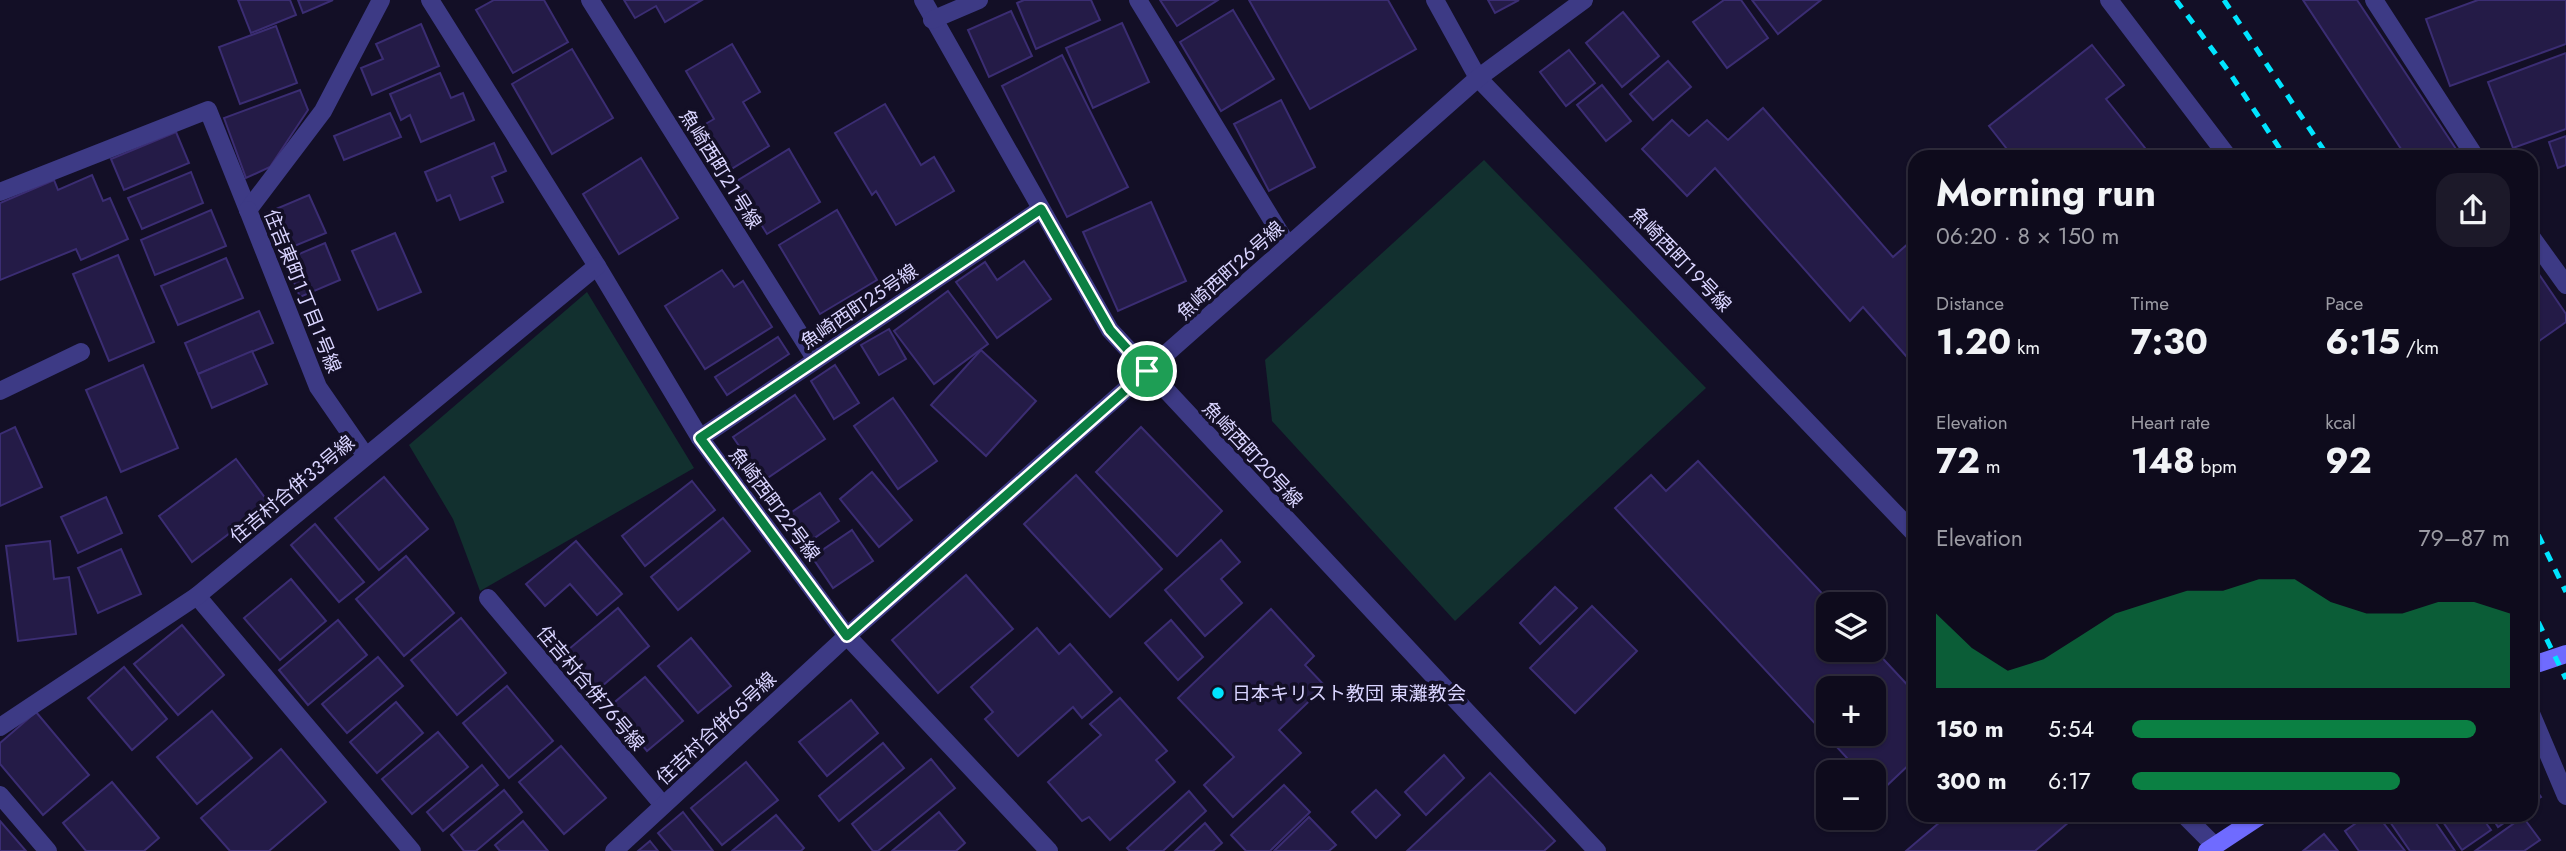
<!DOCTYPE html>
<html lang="en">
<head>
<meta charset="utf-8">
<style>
	body { margin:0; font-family:Jost,"Noto Sans JP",sans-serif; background:#1c1929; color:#f1f3f6; height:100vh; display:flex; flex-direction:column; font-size:26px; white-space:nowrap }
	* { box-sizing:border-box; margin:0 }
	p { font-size:23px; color:#9b9ba3 }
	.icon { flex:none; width:38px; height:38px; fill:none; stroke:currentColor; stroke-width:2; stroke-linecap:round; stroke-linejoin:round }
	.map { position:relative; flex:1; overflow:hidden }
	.side { position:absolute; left:1908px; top:150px; width:630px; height:672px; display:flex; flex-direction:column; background:#0e0b1c; border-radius:21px; box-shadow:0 2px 5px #0004,0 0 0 2px #2e2b3b }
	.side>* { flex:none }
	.tools { position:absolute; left:1816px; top:592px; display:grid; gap:14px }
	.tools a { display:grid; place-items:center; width:70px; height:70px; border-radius:14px; background:#0e0b1c; box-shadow:0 2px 5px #0004,0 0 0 2px #2e2b3b; font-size:35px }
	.pin { position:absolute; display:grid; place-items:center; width:60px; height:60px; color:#fff; margin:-30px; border:4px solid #fff; border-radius:50%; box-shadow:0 2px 7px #0007 }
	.round { display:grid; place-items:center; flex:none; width:74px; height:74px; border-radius:21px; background:#1c1929 }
	.headline { display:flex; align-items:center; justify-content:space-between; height:119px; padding:0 28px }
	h1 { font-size:38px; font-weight:700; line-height:52px }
	.stats { display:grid; grid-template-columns:repeat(3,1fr); gap:10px; height:119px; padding:7px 28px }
	.stats div { display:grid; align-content:center }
	.stats b { font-size:35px; font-weight:700 }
	.stats small { font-size:19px; font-weight:400 }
	.stats p { font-size:19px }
	.chart { height:196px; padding:14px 28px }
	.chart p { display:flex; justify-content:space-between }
	.chart svg { width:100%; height:126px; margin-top:7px; fill:#0b8043; opacity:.7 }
	ul { padding:0 28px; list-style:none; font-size:23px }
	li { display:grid; grid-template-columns:112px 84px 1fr; align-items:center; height:52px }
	li i { height:18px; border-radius:9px; background:#0b8043 }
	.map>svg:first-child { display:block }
	.green { fill:#12302f }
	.building { fill:#241b47; stroke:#3b2d73; stroke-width:2; fill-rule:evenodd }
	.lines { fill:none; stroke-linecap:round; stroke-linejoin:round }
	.lane { stroke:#3d3a85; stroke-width:18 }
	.street { stroke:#3d3a85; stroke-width:18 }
	.secondary { stroke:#6f6bff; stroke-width:18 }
	.rail { stroke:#00e5ff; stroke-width:5; stroke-dasharray:10 9; stroke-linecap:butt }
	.route-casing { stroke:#fff; stroke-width:14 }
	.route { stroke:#0b8043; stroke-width:9 }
	.poi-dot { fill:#00e5ff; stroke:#130f26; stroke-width:2.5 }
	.labels { text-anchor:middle; stroke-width:7; stroke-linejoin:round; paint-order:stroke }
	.street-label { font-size:19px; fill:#d9d4ff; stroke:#130f26 }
	.poi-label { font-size:19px; fill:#d9d4ff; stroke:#130f26; text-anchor:start }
</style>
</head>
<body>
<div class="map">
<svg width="2566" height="851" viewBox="0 0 2566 851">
	<rect width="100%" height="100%" fill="#130f26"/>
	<g class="green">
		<polygon points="1484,160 1706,388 1455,621 1272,421 1265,360"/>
		<polygon points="587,292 694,468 480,591 453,519 409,445"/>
	</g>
	<g class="building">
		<polygon points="238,0 290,0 296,15 251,33"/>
		<polygon points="298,0 333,0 303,13"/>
		<polygon points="494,0 544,0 568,42 513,73 476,10"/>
		<polygon points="624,0 702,0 665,22 656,6 635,18"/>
		<polygon points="1024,0 1091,0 1100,20 1036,49 1017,3"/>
		<polygon points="1160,0 1218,0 1177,26"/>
		<polygon points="1249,0 1388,0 1416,49 1310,109"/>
		<polygon points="1488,0 1519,0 1495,13"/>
		<polygon points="1724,0 1741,0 1768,38 1727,68 1693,22"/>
		<polygon points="1752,0 1821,0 1778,34"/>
		<polygon points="2303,0 2357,0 2462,158 2407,158"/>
		<polygon points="2478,0 2566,0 2566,44 2450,86 2426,19"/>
		<polygon points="1233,10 1274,79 1221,111 1180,42"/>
		<polygon points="1011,11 1032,56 989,77 968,30"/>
		<polygon points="1623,12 1659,56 1622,87 1586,43"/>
		<polygon points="1122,23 1149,82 1093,108 1066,48"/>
		<polygon points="421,24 439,66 372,95 361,68 383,59 376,44"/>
		<polygon points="276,26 297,83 240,104 219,47"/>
		<polygon points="732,44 760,92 743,102 769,146 728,171 702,126 714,119 686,71"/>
		<polygon points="2092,45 2124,85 2106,99 2153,158 2014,158 1989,126"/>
		<polygon points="572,49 613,118 552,154 512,84"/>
		<polygon points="1569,50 1595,83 1566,106 1540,72"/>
		<polygon points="2566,53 2566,129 2513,148 2488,82"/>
		<polygon points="1062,55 1128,187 1067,217 1002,86"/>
		<polygon points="1668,61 1691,87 1653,120 1630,94"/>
		<polygon points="440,73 451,98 463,93 474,120 421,142 410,115 401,120 390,94"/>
		<polygon points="1602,85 1631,121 1606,141 1577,105"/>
		<polygon points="300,90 308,110 270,167 246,178 224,118"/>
		<polygon points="1281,100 1315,167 1269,191 1234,124"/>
		<polygon points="885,104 921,165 934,157 954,191 896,225 876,191 872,195 835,133"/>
		<polygon points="1763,108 1893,257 1910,242 1914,247 1914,365 1863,307 1850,321 1715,168 1687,196 1642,149 1672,120 1689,136 1707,120 1728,140"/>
		<polygon points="390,113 401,137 344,160 334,136"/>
		<polygon points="176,132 189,163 124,190 111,159"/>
		<polygon points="2566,136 2566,165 2558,168 2549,142"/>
		<polygon points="494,143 506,171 492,177 503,202 460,220 450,195 437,201 425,172"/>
		<polygon points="789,149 820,202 767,234 735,182"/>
		<polygon points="641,158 678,218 619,254 583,194"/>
		<polygon points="191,172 203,203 142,229 128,198"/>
		<polygon points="92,175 103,201 110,198 128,239 81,260 76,249 0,280 0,203 54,180 58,190"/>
		<polygon points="309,195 326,233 280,252 264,214"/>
		<polygon points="1151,202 1186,281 1118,311 1083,232"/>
		<polygon points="211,210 226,246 155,275 141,240"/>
		<polygon points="837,210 877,280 820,314 779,245"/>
		<polygon points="395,233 421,292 378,310 352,251"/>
		<polygon points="325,243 340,280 300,297 285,260"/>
		<polygon points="118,255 154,342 109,361 73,274"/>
		<polygon points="226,258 243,298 178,325 161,286"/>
		<polygon points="1024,261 1051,299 997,338 956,282 985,262 997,280"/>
		<polygon points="2530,261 2566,314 2566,322 2532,346"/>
		<polygon points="722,270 734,287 743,281 772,327 705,369 665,306"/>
		<polygon points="948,291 988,344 934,384 894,331"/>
		<polygon points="259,311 273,343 198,374 185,343"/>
		<polygon points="889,329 906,359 879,375 861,345"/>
		<polygon points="778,337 789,354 727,395 715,377"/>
		<polygon points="981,350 1036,401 986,456 931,405"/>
		<polygon points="252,351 267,384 212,408 198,374"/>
		<polygon points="143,365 178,448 121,472 86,390"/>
		<polygon points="835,365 859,403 834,419 811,381"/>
		<polygon points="795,395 825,439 763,481 733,437"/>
		<polygon points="893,398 937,461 898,489 854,426"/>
		<polygon points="15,427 42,487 0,506 0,434"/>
		<polygon points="1141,427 1222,511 1177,556 1096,472"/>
		<polygon points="236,459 269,503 192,562 159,516"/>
		<path d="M 1698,461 L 1832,604 L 1829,604 L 1829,649 L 1874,649 L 1914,692 L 1914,760 L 1879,793 L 1874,788 L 1874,772 L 1860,772 L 1615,508 L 1651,475 L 1666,491 ZM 1829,688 L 1874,688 L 1874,733 L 1829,733 Z"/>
		<polygon points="872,472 912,520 879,547 840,499"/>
		<polygon points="1076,475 1162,569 1110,617 1024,524"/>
		<polygon points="384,477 428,529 379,570 335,518"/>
		<polygon points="692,481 715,510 645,566 622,536"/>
		<polygon points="820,493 839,521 800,548 780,520"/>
		<polygon points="106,497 122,533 78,553 61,517"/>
		<polygon points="723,518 750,551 678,610 651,577"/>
		<polygon points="315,524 364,582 339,602 291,545"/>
		<polygon points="852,530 873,561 833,588 812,557"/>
		<polygon points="1221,540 1240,562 1221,579 1242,603 1205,636 1165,590"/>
		<polygon points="50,541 54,579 69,577 76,634 18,641 6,546"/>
		<polygon points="576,541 622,594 597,615 570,584 545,606 526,584"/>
		<polygon points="121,549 141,594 98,613 78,568"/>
		<polygon points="406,556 454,613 404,656 356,599"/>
		<polygon points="966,575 1013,629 938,693 892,640"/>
		<polygon points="291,579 326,621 280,660 244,618"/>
		<polygon points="1555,587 1577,608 1540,644 1520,623"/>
		<polygon points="1592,606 1637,651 1575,713 1530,668"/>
		<polygon points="618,608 649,646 595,692 563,654"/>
		<polygon points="1271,609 1314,656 1305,665 1325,686 1279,730 1301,753 1233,817 1204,785 1234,757 1178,698"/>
		<polygon points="461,618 506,673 457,715 411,660"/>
		<polygon points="338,620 367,655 308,705 279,670"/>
		<polygon points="1171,620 1203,657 1178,680 1145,643"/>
		<polygon points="182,625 224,675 178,715 134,664"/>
		<polygon points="1037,628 1059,654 1070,644 1112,692 1082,718 1073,707 1018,756 985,719 993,712 971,687"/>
		<polygon points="691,638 731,686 698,713 658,666"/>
		<polygon points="378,657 403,686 347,733 322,704"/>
		<polygon points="124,667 167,719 132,750 88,698"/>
		<polygon points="645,677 683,721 647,751 610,706"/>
		<polygon points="507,686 553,741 509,778 463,723"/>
		<polygon points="1120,698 1167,751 1156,760 1175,782 1110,840 1089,817 1082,821 1048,782 1101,735 1090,724"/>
		<polygon points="851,700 878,733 827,776 799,742"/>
		<polygon points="396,702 423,733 377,773 350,742"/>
		<polygon points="212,711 252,758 197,804 157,757"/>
		<polygon points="36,712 89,775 43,815 0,764 0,743"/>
		<polygon points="438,732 468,767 412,814 382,779"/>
		<polygon points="883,743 904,768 839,821 819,796"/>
		<polygon points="561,746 606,798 564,834 519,782"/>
		<polygon points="281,749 326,802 269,851 230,851 201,818"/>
		<polygon points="1444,755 1464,778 1426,815 1405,792"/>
		<polygon points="931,759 955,788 878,851 873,851 852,824"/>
		<polygon points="746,762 778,800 722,845 691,808"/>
		<polygon points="482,765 498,785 443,831 427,812"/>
		<polygon points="1490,773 1555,841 1544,851 1407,851"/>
		<polygon points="2530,781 2541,797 2530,804"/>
		<polygon points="112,782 159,838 144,851 86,851 63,823"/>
		<polygon points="1284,785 1310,812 1270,851 1246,851 1231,835"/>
		<polygon points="504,790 522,812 476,851 464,851 451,835"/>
		<polygon points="1376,790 1400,815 1376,838 1352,812"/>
		<polygon points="1189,791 1206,811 1163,851 1130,851 1127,848"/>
		<polygon points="683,812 713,851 673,851 658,833"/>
		<polygon points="939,812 965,843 956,851 892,851"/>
		<polygon points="776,815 804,848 801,851 732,851"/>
		<polygon points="1947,816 2076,816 2035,851 1906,851"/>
		<polygon points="2366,816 2378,816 2405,851 2359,851 2345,831"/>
		<polygon points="2386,816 2431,816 2455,851 2410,851"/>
		<polygon points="2439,816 2481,816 2491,830 2462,850"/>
		<polygon points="2491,816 2514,816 2498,827"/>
		<polygon points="1309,817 1336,845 1329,851 1274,851"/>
		<polygon points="2523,817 2540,840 2524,851 2475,851"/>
		<polygon points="0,821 26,851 0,851"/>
		<polygon points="523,821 548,851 500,851 495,845"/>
		<polygon points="1205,823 1222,843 1213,851 1175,851"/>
		<polygon points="2324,834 2338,851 2303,851"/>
		<polygon points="650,841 658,851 638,851"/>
	</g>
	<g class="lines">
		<g class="lane">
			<polyline points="0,192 208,110 248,210"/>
			<polyline points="248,210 323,111 381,0"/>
			<polyline points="0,391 81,352"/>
			<polyline points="488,598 663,805"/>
			<polyline points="0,795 48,851"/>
		</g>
		<g class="street">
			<polyline points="430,0 597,266 700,438 847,636 1049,851"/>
			<polyline points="590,0 816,360"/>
			<polyline points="923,0 1110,330 1597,851"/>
			<polyline points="1138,0 1288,246"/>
			<polyline points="1435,0 1478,78 1914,533"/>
			<polyline points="2109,0 2229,158"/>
			<polyline points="2374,0 2476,158"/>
			<polyline points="932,20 979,0"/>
			<polyline points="248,210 318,387 365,455"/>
			<polyline points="2530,235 2566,285"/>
			<polyline points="700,438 1041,209"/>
			<polyline points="197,596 412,851"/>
			<polyline points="2530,711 2566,796"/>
			<polyline points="0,727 197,596 597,266"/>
			<polyline points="2185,816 2214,845"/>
			<polyline points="614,851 847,636 1478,78 1584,0"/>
		</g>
		<g class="secondary">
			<polyline points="2530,666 2566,654"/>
			<polyline points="2207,851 2260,816"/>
		</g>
		<g class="rail">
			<polyline points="2176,0 2229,72 2286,158"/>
			<polyline points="2224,0 2329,158"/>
			<polyline points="2530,518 2566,592"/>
			<polyline points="2530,605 2566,679"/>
		</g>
	</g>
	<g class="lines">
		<defs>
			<polygon id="route" points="1041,209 1110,330 1147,371 847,636 700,438"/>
		</defs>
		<use href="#route" class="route-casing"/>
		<use href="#route" class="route"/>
	</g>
	<circle class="poi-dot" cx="1218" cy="693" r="7"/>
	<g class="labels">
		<g class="street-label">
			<text transform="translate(721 169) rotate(58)" y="7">魚崎西町２１号線</text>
			<text transform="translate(1681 259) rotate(46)" y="7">魚崎西町１９号線</text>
			<text transform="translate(1230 270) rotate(-42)" y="7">魚崎西町２６号線</text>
			<text transform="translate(303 291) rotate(68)" y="7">住吉東町１丁目１号線</text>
			<text transform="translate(859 306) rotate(-34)" y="7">魚崎西町２５号線</text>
			<text transform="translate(1253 454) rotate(47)" y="7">魚崎西町２０号線</text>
			<text transform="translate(292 489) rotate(-40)" y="7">住吉村合併３３号線</text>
			<text transform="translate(775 504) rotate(53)" y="7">魚崎西町２２号線</text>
			<text transform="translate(591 688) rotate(50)" y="7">住吉村合併７６号線</text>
			<text transform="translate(716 728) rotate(-43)" y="7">住吉村合併６５号線</text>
		</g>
		<g class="poi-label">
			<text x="1232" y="700">日本キリスト教団 東灘教会</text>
		</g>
	</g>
</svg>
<div class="tools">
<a><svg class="icon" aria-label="layers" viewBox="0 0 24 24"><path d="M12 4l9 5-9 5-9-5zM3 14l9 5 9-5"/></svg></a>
<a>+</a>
<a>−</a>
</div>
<div class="pin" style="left:1147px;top:371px;background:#1e9e55"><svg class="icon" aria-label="arrive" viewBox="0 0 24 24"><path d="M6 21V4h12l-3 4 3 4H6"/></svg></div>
<section class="side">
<div class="headline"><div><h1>Morning run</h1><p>06:20 · 8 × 150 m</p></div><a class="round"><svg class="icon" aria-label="share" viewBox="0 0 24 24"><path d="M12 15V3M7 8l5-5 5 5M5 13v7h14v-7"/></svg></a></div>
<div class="stats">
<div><p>Distance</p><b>1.20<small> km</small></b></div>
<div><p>Time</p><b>7:30</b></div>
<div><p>Pace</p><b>6:15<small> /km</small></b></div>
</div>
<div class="stats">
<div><p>Elevation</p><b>72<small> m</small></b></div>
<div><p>Heart rate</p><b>148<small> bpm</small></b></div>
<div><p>kcal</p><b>92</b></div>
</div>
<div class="chart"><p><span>Elevation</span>79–87 m</p>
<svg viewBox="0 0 160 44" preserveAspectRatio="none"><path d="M0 44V18L10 30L20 38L30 34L40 26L50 18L60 14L70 10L80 10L90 6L100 6L110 14L120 18L130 18L140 14L150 14L160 18V44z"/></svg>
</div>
<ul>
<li><b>150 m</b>5:54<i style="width:91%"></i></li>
<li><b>300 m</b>6:17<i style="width:71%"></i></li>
</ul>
</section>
</div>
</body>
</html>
